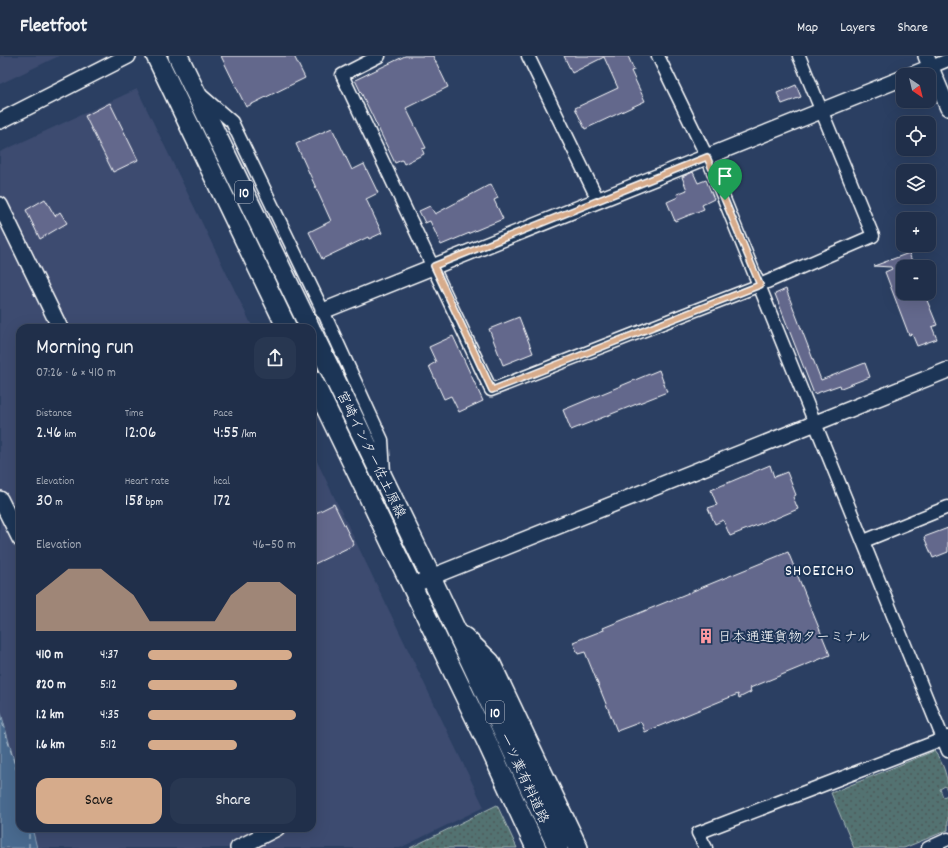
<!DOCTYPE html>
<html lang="en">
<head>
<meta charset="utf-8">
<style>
	body { margin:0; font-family:Dekko,"Klee One",sans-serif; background:#283751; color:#f1f3f6; height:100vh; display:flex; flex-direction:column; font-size:15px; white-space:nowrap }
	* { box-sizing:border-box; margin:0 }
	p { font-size:13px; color:#a2a9b5 }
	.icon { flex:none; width:22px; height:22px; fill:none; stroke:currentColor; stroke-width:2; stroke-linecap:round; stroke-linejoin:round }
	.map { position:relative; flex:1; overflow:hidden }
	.drawer { position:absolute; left:16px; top:268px; width:300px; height:508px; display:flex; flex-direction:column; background:#202f4a; border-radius:12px; box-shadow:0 4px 16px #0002,0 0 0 1px #3d4a62 }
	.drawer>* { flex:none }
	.needle { width:26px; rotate:145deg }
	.controls { position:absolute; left:896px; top:12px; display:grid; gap:8px }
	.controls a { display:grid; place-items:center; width:40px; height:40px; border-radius:8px; background:#202f4a; box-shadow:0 4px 16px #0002,0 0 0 1px #3d4a62; font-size:20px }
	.pin { position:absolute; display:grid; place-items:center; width:34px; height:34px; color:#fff; margin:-41px -17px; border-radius:50% 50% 50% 0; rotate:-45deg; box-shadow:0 0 4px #0007 }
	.pin .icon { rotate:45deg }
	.round { display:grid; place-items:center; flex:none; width:42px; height:42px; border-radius:12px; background:#283751 }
	.overview { display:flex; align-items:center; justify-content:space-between; height:68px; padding:0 20px }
	h1 { font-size:22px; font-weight:600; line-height:30px }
	.metrics { display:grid; grid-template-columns:repeat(3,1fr); gap:6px; height:68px; padding:4px 20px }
	.metrics div { display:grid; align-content:center }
	.metrics b { font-size:17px; font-weight:600 }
	.metrics small { font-size:11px; font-weight:400 }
	.metrics p { font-size:11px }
	.chart { height:112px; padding:8px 20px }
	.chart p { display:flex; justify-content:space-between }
	.chart svg { width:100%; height:72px; margin-top:4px; fill:#d6ab8b; opacity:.7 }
	.cta { display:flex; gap:8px; margin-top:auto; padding:8px 20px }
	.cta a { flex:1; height:46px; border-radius:12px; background:#d6ab8b; color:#111; font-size:16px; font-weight:600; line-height:46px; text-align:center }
	.cta a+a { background:#283751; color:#f1f3f6 }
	ul { padding:0 20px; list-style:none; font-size:13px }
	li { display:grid; grid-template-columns:64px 48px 1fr; align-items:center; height:30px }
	li i { height:10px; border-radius:5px; background:#d6ab8b }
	header { display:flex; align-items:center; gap:24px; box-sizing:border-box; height:56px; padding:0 20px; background:#202f4a; border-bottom:1px solid #3d4a62 }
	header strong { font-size:19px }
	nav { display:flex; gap:22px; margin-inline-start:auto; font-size:14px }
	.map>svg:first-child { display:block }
	.built { fill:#3c4b6f }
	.park { fill:url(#park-dots); stroke:#a8b8b8 }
	.water { fill:#486b8f; stroke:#91a6bc }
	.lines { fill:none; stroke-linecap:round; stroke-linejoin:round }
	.ferry { stroke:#b6c4d2; stroke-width:1; stroke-dasharray:5 4; stroke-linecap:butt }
	.building { fill:#64678c; stroke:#fff }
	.minor-casing { stroke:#fff; stroke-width:15 }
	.tertiary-casing { stroke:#fff; stroke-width:18 }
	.primary-casing { stroke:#fff; stroke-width:22 }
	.minor { stroke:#1d3557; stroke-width:12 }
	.tertiary { stroke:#1d3557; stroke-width:15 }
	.primary { stroke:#1d3557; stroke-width:19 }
	.route-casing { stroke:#fff; stroke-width:8 }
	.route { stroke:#d6ab8b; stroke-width:5 }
	.labels { text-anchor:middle; stroke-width:4; stroke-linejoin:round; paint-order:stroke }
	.shield { fill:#1d3557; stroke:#bbc2cd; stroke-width:1 }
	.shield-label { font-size:13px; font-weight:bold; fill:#fff }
	.street-label { font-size:14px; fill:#fff; stroke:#1d3557 }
	.poi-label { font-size:14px; fill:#fff; stroke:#1d3557; text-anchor:start }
	.quarter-label { font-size:16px; letter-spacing:1px; fill:#fff; stroke:#1d3557 }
</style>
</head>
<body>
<header>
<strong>Fleetfoot</strong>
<nav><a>Map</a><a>Layers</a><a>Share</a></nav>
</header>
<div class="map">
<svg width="948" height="792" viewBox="0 0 948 792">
	<defs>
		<pattern id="park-dots" width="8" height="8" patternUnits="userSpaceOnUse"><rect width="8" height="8" fill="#527271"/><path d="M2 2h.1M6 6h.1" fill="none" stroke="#4e5959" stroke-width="1.8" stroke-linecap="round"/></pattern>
	</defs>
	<rect width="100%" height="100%" fill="#2b3f62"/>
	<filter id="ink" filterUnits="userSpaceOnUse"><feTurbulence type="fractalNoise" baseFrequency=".025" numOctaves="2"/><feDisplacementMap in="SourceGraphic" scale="8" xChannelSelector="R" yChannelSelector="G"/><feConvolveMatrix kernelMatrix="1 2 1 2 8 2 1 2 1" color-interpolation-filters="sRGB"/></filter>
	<g filter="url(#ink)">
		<g class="built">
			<polygon points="0,0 59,0 0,28"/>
			<polygon points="137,33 253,272 20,272 20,727 0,653 0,96"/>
			<polygon points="312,395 484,751 400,792 37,792 32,772 312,772"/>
		</g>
		<g class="park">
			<path d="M 934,695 C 943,706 948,721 948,735 L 945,730 L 940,733 L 943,741 L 948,739 L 948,774 L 904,792 L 854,792 L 831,737 Z"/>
			<polygon points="497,749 517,792 410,792"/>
		</g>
		<polygon class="water" points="0,653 20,727 20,772 32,772 37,792 0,792"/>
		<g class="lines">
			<g class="ferry">
				<polyline points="0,659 17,716 20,732"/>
				<polyline points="29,792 29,772"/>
			</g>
		</g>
		<g class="building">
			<polygon points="221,0 294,0 305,22 246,51"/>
			<polygon points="405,0 433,0 448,31 406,52 426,92 422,93 424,98 404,108 402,104 395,107 355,24"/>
			<polygon points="564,0 628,0 634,14 631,15 645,45 585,73 575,52 618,32 604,1 572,17"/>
			<polygon points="796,29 801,41 782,48 777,37"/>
			<polygon points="110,47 138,104 113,116 85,60"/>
			<polygon points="332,72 352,114 364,108 378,137 366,143 382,177 369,183 368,181 322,203 309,176 331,165 296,88"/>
			<polygon points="693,116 698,127 706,124 714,143 702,149 704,153 675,165 667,146 678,141 677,138 687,134 682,121"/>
			<polygon points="491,128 498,142 494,144 503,163 441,189 430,165 425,167 419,155 430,150 435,158"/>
			<polygon points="45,143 55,160 60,156 67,167 40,183 26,154"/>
			<polygon points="909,197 914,211 903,211 903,237 924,237 937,269 932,271 937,283 917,290 912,278 909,279 885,216 892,213 891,211 874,210"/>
			<polygon points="786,233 821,324 865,307 870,321 841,332 840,329 814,338 775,238"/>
			<polygon points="519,261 533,297 503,309 489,273"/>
			<polygon points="453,280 483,345 459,356 451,340 444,343 429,310 436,306 429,291"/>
			<polygon points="659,314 667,336 571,374 563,354"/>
			<polygon points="770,409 774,421 787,416 796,439 793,441 798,453 772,464 772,463 730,480 723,464 715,468 708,452 717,449 711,434"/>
			<polygon points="334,448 354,489 312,509 312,459"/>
			<polygon points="948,472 948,496 933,502 924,481"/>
			<polygon points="788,496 830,599 750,632 751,636 739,642 738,638 645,676 641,666 617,675 585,596 578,598 573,586 604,574 603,572"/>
		</g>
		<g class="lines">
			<defs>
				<g id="minor">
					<polyline points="379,0 342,19 491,334 760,229 873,180 799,0"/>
					<polyline points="528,0 598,144"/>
					<polyline points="658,0 707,101 948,695"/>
					<polyline points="931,11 948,4"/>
					<polyline points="201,39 232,66 323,255 382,384 384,417"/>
					<polyline points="864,485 948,451"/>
					<polyline points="706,792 698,777 948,681"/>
					<polyline points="928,792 948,783"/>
				</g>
				<g id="tertiary">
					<polyline points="926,0 948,52"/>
					<polyline points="911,19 931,11"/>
					<polyline points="0,65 128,0"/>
					<polyline points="0,149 60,272"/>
					<polyline points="323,255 903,22"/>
					<polyline points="0,443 20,483"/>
					<polyline points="412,530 431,521 948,314"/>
					<polyline points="238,792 277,772"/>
				</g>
				<g id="primary">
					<polyline points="156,0 287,272"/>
					<polyline points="178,0 310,272"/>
					<polyline points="312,276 431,521 558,792"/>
					<polyline points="312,323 487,686 536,792"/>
					<polyline points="464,581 490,606 578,792"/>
				</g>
			</defs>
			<use href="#minor" class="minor-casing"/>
			<use href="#tertiary" class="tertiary-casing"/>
			<use href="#primary" class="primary-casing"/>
			<use href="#minor" class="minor"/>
			<use href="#tertiary" class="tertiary"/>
			<use href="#primary" class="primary"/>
		</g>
	</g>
	<g class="lines" filter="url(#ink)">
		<defs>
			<polygon id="route" points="707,101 760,229 492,334 434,210"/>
		</defs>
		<use href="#route" class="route-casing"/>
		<use href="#route" class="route"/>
	</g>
	<defs>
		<symbol id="building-bare" viewBox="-9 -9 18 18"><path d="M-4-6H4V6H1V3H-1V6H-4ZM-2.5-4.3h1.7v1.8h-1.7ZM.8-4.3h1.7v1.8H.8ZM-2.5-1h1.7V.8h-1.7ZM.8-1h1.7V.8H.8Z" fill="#ff9aa2" stroke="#1d3557" stroke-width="2.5" paint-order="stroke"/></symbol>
	</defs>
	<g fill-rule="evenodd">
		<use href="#building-bare" x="695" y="569" width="22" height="22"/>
	</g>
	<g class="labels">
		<g class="shield">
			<rect x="235" y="125" width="18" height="22" rx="3"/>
			<rect x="486" y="645" width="18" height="22" rx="3"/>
		</g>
		<g class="shield-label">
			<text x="244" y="141">10</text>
			<text x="495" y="661">10</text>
		</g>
		<g class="street-label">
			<text transform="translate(372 398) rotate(64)" y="5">宮崎インター佐土原線</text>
			<text transform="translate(525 722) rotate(65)" y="5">一ツ葉有料道路</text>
		</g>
		<g class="poi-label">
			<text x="718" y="585">日本通運貨物ターミナル</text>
		</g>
		<g class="quarter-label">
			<text x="820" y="519">SHOEICHO</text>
		</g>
	</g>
</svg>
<div class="controls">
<a><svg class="needle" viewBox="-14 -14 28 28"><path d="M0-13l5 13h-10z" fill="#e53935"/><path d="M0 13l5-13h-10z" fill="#a2a9b5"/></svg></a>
<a><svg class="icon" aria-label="locate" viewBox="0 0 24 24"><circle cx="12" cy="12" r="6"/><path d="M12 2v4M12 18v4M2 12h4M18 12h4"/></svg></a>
<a><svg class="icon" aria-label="layers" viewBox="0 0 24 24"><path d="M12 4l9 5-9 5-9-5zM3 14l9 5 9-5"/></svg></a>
<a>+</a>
<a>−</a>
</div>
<div class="pin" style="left:725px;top:144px;background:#1e9e55"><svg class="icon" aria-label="arrive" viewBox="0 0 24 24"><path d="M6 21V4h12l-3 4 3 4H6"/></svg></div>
<section class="drawer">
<div class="overview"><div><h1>Morning run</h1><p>07:26 · 6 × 410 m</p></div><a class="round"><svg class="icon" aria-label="share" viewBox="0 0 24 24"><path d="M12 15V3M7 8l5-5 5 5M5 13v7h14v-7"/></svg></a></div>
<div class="metrics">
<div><p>Distance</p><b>2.46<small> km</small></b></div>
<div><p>Time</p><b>12:06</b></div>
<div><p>Pace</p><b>4:55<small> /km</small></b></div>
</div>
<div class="metrics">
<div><p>Elevation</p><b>30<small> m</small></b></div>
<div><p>Heart rate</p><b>158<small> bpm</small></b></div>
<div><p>kcal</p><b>172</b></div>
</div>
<div class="chart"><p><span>Elevation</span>46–50 m</p>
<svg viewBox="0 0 160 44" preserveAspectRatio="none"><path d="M0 44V22L10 14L20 6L30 6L40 6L50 14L60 22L70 38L80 38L90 38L100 38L110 38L120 22L130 14L140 14L150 14L160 22V44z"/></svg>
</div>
<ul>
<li><b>410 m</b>4:37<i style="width:97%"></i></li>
<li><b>820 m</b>5:12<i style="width:60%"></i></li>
<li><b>1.2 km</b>4:35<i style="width:100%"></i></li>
<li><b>1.6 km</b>5:12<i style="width:60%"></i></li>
</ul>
<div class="cta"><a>Save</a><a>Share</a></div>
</section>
</div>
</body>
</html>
